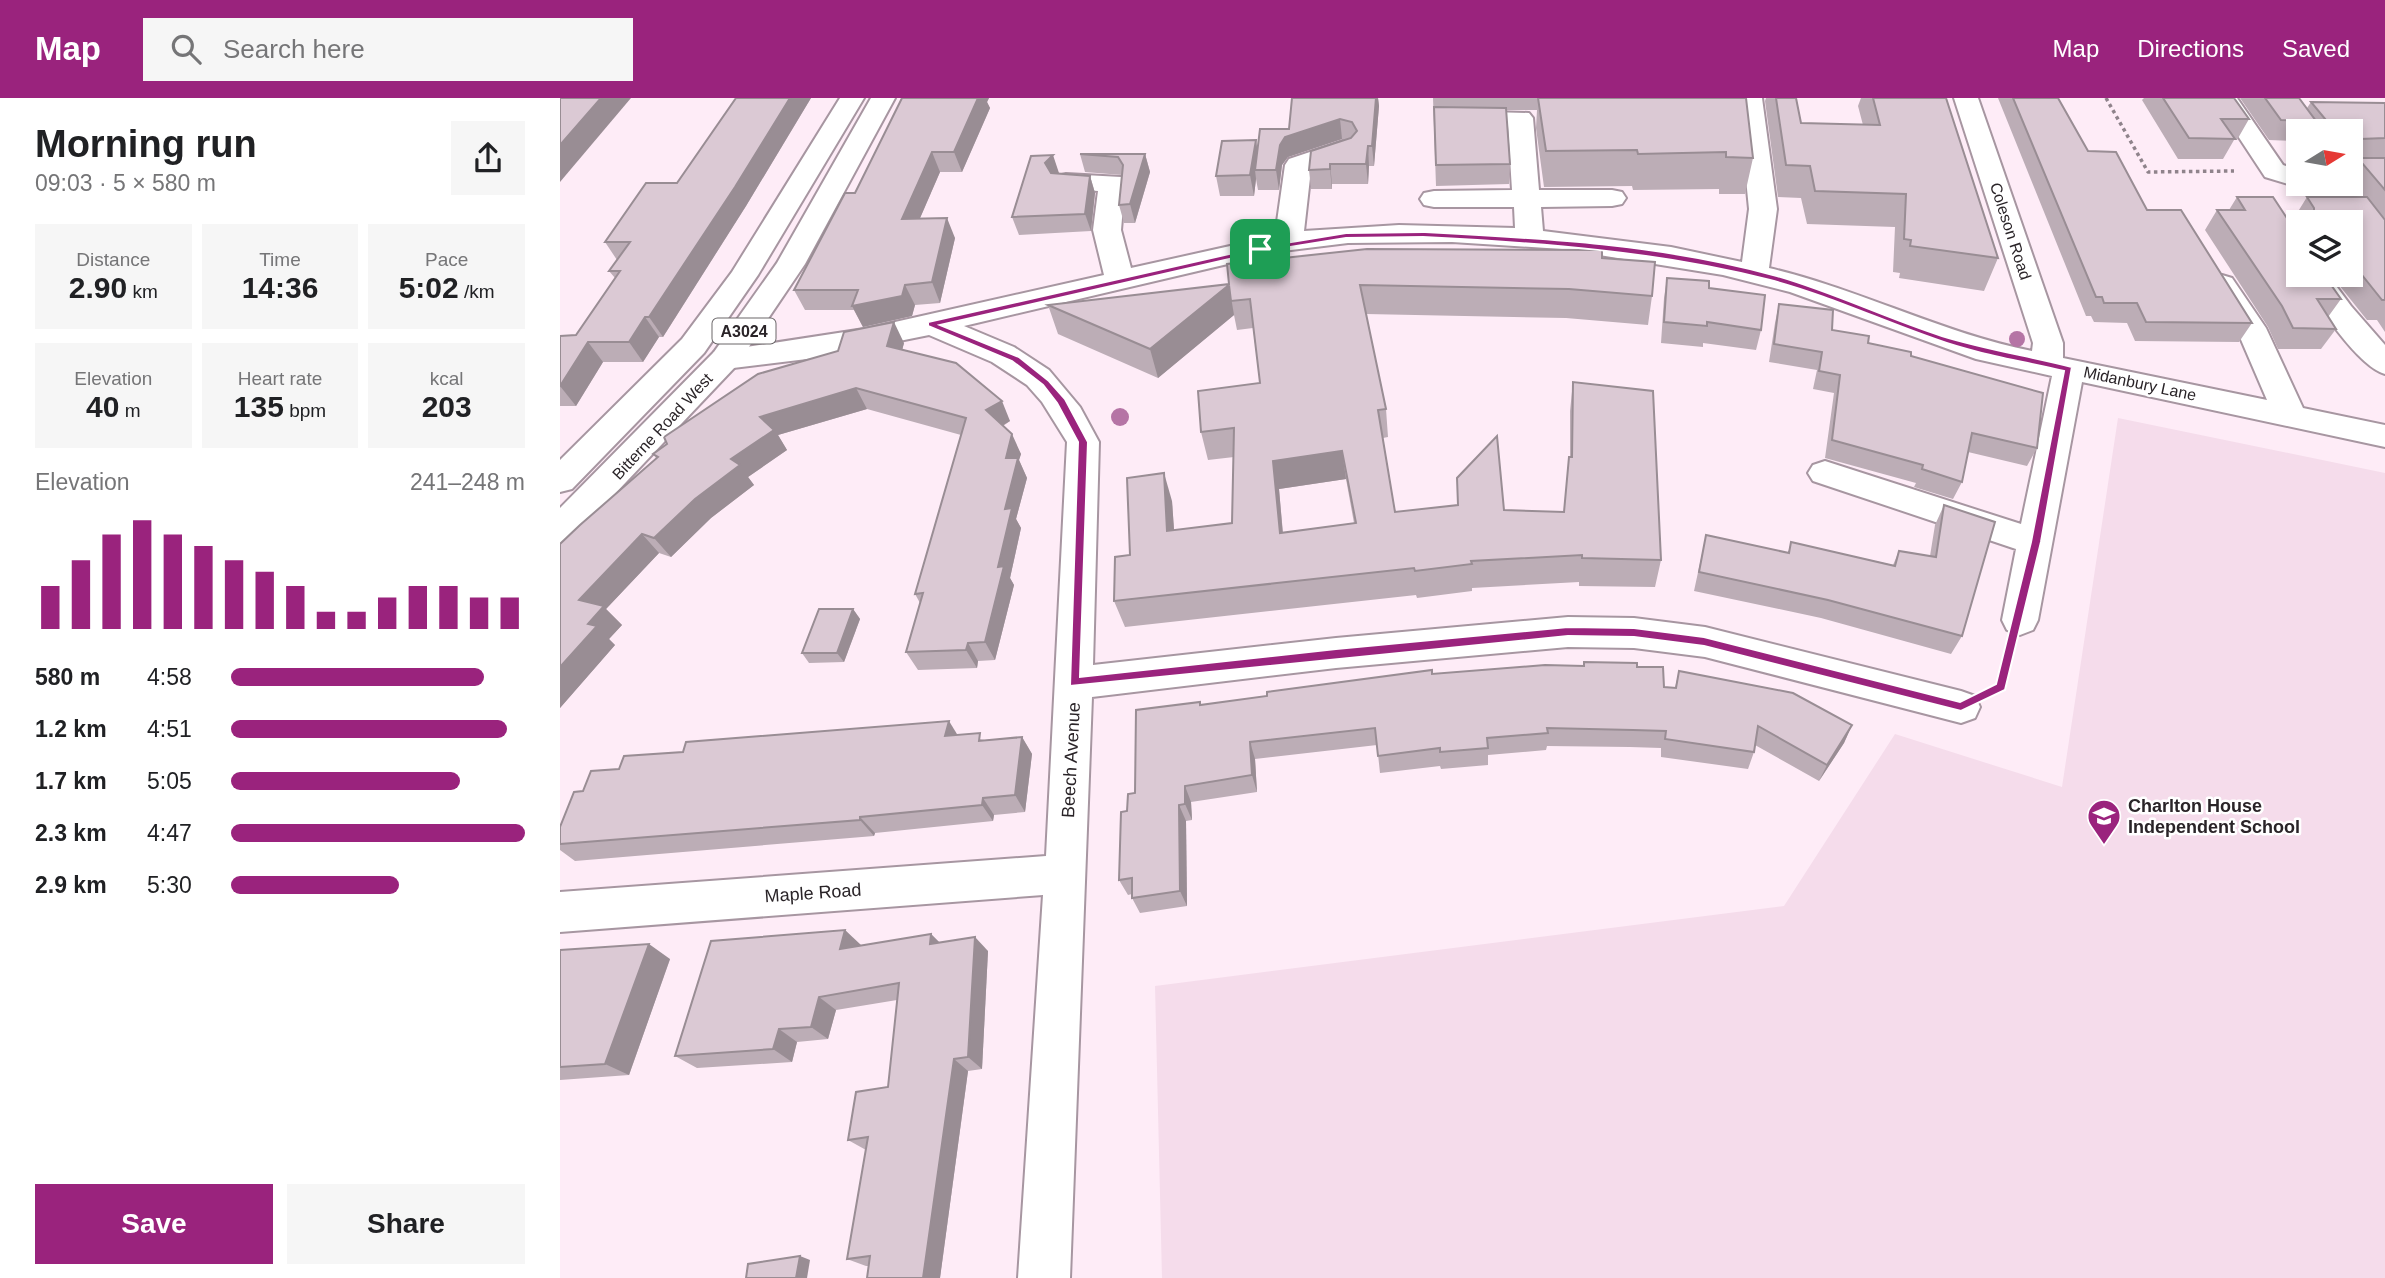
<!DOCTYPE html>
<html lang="en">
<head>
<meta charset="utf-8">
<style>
	body { margin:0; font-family:Helvetica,sans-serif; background:#f6f6f6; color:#202124; height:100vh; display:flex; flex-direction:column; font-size:26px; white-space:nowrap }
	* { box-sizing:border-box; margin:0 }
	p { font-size:23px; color:#757577 }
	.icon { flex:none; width:38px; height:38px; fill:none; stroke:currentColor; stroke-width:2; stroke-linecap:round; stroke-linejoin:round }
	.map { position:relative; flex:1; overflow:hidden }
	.side { display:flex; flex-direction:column; background:#fff; width:560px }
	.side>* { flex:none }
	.needle { width:46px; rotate:79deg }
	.buttons { position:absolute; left:1726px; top:21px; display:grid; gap:14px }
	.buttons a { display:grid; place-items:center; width:77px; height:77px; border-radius:0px; background:#fff; box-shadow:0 4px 10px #0003; font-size:35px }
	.pin { position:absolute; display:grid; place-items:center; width:60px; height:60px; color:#fff; margin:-30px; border-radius:14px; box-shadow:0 4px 10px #0006 }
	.round { display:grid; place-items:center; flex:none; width:74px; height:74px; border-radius:0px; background:#f6f6f6 }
	.overview { display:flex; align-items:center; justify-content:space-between; height:119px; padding:0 35px }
	h1 { font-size:38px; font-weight:700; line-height:52px }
	.figures { display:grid; grid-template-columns:repeat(3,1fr); gap:10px; height:119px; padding:7px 35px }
	.figures div { display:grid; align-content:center; border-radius:0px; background:#f6f6f6; text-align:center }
	.figures b { font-size:30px; font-weight:700 }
	.figures small { font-size:19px; font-weight:400 }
	.figures p { font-size:19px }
	.chart { height:196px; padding:14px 35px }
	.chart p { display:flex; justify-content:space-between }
	.chart svg { width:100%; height:126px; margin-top:7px; stroke:#9a237d; stroke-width:6 }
	.primary-button { display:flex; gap:14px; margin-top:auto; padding:14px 35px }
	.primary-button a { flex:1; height:80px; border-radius:0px; background:#9a237d; color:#fff; font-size:28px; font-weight:700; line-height:80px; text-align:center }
	.primary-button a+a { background:#f6f6f6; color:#202124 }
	ul { padding:0 35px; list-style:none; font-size:23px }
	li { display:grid; grid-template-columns:112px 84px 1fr; align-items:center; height:52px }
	li i { height:18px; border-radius:9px; background:#9a237d }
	header { display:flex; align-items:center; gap:42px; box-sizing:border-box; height:98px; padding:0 35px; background:#9a237d; color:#fff }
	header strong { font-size:33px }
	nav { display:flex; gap:38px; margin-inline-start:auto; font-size:24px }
	.search { width:490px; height:63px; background:#f6f6f6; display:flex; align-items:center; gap:18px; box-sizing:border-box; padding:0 24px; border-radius:0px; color:#757577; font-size:26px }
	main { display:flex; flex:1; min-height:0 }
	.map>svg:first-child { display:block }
	.built { fill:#f5dceb }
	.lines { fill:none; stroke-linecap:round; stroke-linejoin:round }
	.minor-casing { stroke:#a796a1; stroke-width:4 }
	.major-casing { stroke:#a796a1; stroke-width:4 }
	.path-far1 { stroke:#8f838b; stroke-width:3.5; stroke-dasharray:3.5 3.5; stroke-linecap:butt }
	.path { stroke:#8f838b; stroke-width:4.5; stroke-dasharray:5 5; stroke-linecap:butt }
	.minor { fill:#fff; fill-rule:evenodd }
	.major { fill:#fff; fill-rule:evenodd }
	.tree { fill:#b574a5 }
	.wall { fill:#bcadb6; fill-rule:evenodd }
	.shaded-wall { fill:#998d94 }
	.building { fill:#dbc9d4; stroke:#998d94; stroke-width:2; fill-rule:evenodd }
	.route { fill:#9a237d; stroke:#fff; stroke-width:2; fill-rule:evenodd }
	.labels { text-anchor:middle; stroke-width:5; stroke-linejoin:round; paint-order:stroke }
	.far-street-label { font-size:16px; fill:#2a2428; stroke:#fff }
	.shield { fill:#fff; stroke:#6a6668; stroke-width:2 }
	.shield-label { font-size:16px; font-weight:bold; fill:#2a2428 }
	.street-label { font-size:18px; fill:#2a2428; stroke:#fff }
	.poi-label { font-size:18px; font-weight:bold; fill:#2a2428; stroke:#fff; text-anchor:start }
</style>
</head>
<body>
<header>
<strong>Map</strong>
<div class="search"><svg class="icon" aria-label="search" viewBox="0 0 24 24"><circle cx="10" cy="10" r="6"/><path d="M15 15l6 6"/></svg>Search here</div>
<nav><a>Map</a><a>Directions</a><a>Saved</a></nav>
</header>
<main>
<section class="side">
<div class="overview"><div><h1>Morning run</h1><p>09:03 · 5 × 580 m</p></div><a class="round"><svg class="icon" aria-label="share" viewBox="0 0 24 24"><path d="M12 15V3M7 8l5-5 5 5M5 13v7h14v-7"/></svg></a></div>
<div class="figures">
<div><p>Distance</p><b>2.90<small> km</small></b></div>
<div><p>Time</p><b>14:36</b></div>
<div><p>Pace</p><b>5:02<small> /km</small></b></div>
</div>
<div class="figures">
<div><p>Elevation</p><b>40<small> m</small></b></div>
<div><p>Heart rate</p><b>135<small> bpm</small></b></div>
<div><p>kcal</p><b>203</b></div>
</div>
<div class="chart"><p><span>Elevation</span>241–248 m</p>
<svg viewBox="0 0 160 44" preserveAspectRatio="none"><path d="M5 44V29M15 44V20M25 44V11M35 44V6M45 44V11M55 44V15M65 44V20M75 44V24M85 44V29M95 44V38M105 44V38M115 44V33M125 44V29M135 44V29M145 44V33M155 44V33"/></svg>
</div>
<ul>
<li><b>580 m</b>4:58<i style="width:86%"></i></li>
<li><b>1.2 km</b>4:51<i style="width:94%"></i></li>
<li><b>1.7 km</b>5:05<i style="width:78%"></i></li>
<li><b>2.3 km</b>4:47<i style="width:100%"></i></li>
<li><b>2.9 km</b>5:30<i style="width:57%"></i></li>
</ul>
<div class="primary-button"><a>Save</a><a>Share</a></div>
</section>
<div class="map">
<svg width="1825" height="1180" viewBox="0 0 1825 1180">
	<rect width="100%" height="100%" fill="#feecf7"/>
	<polygon class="built" points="1558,320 1825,375 1825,1180 602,1180 595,888 1224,808 1335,636 1502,689"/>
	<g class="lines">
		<defs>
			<g id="minor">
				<path d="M 1178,0 L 1202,0 L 1217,111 L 1209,170 C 1299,191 1382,235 1472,253 L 1473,245 L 1394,0 L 1418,0 L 1503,245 L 1503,260 L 1707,302 L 1676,230 L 1647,186 L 1652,180 L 1662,177 L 1672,180 L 1706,230 L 1743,310 L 1825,327 L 1825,349 L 1522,284 L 1478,522 L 1473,532 L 1460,537 L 1447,532 L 1442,522 L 1456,451 L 1253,383 L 1248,375 L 1253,367 L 1265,363 L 1461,426 L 1492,278 L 1416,261 L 1230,194 L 1163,177 L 1002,151 L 892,144 L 788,145 L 723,153 L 404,228 L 454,249 L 489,272 L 520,309 L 539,344 L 533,567 L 776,540 L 1008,519 L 1074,520 L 1145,529 L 1401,593 L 1415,598 L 1420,609 L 1415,620 L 1401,625 L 1145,559 L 1074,550 L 1008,549 L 776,570 L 532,599 L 510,1180 L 458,1180 L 483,797 L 0,834 L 0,794 L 486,758 L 507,344 L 482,304 L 467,287 L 432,264 L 369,237 L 255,260 L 165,271 L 154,268 L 150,261 L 154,254 L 304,231 L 544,177 L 533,132 L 538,93 L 497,90 L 493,84 L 497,78 L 506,76 L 561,79 L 565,85 L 561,132 L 571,170 L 715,138 L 725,67 L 729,61 L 783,43 L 792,45 L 796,51 L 792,57 L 751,71 L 744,133 L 839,127 L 955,130 L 954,109 L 874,109 L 864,107 L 860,101 L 864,95 L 874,93 L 952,92 L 948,28 L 886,26 L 882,21 L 886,16 L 895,13 L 969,15 L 973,20 L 979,92 L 1052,92 L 1062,94 L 1066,100 L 1062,106 L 1052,108 L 981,109 L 983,133 L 1111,149 L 1182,164 L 1189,111 Z"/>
				<polygon points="1653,0 1677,0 1723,67 1738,72 1738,86 1747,87 1738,89 1705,79"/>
				<path d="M 1740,177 L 1768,177 L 1791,208 L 1825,247 L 1825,276 C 1797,268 1755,203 1740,177 Z"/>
			</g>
			<g id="major">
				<polygon points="280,0 304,0 198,177 144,255 12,391 0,394 0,362 122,241 172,174"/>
				<polygon points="311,0 335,0 245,166 176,268 12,441 0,445 0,410 154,254 217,165"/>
			</g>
		</defs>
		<use href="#minor" class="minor-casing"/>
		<use href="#major" class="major-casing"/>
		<polyline class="path-far1" points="1546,0 1588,74 1674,73"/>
		<polyline class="path" points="1435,591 1441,588 1450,556"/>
		<use href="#minor" class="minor"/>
		<use href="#major" class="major"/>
	</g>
	<g class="tree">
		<circle cx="1457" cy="241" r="8"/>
		<circle cx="560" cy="319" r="9"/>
	</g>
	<g class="wall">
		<polygon points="176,0 251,0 186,108 103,239 99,239 83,264 43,264 16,308 0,308 0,238 16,237 55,180 49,173 57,162 45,144 117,85"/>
		<polygon points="342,0 429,0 427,4 430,10 402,74 380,74 360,120 395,140 380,205 355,207 352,218 303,229 294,212 245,212 234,192 295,95"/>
		<polygon points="732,0 818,0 819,8 814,68 809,68 808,86 772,86 772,91 751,91 749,72 786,42 782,41 728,59 722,67 719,92 698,92 696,81 694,98 660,98 656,78 696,42 697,51 729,31"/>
		<polygon points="873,0 1186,0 1193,60 1185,96 1159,96 1159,91 1073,92 1072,88 984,89 976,30 977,12 946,12 950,66 949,86 876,88"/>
		<polygon points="1206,0 1236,0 1241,25 1303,27 1298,8 1301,0 1386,0 1438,160 1424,193 1339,180 1340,175 1333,174 1335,129 1247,126 1241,100 1218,99 1205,3"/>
		<polygon points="1438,0 1498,0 1528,53 1587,112 1692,225 1679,244 1575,243 1567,225 1534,224 1531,218 1526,218"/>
		<polygon points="1584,0 1674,0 1689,21 1677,42 1674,42 1663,61 1618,61 1582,2"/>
		<polygon points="1680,0 1739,0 1747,10 1751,4 1825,5 1825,234 1817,222 1807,222 1771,177 1790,177 1790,124 1738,124 1738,126 1734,120 1747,99 1800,99 1789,86 1790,86 1790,33 1738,33 1738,43 1709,42"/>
		<polygon points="520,56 585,56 590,74 575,125 564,125 559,107 562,77 525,74"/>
		<polygon points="499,75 498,76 530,78 535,95 531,133 459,137 452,119"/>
		<polygon points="1677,99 1781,201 1768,219 1776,231 1761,251 1718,251 1708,229 1645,132 1657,112 1669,112"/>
		<path d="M 1042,160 L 1092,198 L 1088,227 L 1006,220 L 806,216 L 826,311 L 828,339 L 823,340 L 835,414 L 897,407 L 897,380 L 944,412 L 1004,414 L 1010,359 L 1010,313 L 1013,284 L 1101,462 L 1095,489 L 1019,488 L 1019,484 L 912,490 L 912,493 L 857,500 L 856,497 L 565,529 L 554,503 L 570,457 L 612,403 L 614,432 L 672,425 L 674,359 L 648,362 L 641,334 L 700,285 L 693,230 L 677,232 L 674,217 L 598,280 L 498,236 L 488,207 ZM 786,381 L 794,425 L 723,435 L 719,391 Z"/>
		<polygon points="1107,180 1149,190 1201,232 1196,252 1143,245 1143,249 1101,245 1104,200"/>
		<polygon points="1219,206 1272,232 1308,245 1351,258 1477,350 1467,368 1408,354 1402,384 1393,401 1354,389 1356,385 1265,360 1274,295 1253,291 1257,272 1209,264 1215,225"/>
		<polygon points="344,245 342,252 450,323 443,328 461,356 459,362 467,380 456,421 461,430 450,480 454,487 435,562 418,563 417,570 358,572 346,554 360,505 355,496 401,337 307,311 218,337 227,352 188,379 194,387 151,420 111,459 99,455 46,511 62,527 49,541 55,547 0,610 0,446 96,360 93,356"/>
		<polygon points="1384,407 1402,538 1391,556 1261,520 1134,493 1146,437 1228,455 1231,444 1333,467 1339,453 1370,458 1375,427"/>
		<polygon points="293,511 300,521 284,564 249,565 242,555"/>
		<polygon points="1024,564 1077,569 1104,589 1115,590 1119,573 1292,627 1284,645 1259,683 1195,647 1194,654 1188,671 1101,659 1101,650 1070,649 987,648 986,652 928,657 928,667 881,671 880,668 820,675 817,647 695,661 697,694 631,704 632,722 626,723 627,808 580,815 572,800 572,796 568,797 559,782 567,713 575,695 640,604 641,607 872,576 1023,568"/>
		<polygon points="398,637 425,642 462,639 472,656 465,714 434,717 433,723 315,735 314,738 15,763 0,752 0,729 23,693 59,671"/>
		<polygon points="285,832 300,848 371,836 380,845 428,853 422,971 408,973 380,1180 307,1180 309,1168 306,1168 287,1161 306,1052 288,1042 328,989 337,902 276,912 268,941 237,944 232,964 137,970 115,958"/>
		<polygon points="0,852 110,861 69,977 0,982"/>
	</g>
	<g class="shaded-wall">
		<polygon points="41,0 71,0 0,84 0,47"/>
		<polygon points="230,0 251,0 186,108 103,239 89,219"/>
		<polygon points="418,0 429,0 427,4 430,10 402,74 394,54"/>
		<polygon points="816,0 818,0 819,8 814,68 812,48"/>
		<polygon points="780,21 782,41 728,59 722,67 719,92 716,72 720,47 725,39"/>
		<polygon points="696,42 699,63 695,72 696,81 694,98 690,77"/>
		<polygon points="808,48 809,68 808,86 806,66"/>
		<polygon points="372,54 380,74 351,141 342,121"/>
		<polygon points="585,56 590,74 575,125 570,106"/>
		<polygon points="493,57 499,75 491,83 485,65"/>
		<polygon points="770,66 772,86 772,91 770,71"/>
		<polygon points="530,78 535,95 531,133 525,116"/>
		<polygon points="387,120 395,140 380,205 372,184"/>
		<polygon points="345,187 355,207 352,218 303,229 292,208"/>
		<polygon points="669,187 674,217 598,280 590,251"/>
		<polygon points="85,219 99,239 83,264 69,244"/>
		<polygon points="334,224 344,245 338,268 327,248"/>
		<polygon points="28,244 43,264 16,308 0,288"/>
		<polygon points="296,290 307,311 218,337 227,352 188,379 194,387 151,420 111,459 94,440 171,361 200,319"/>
		<polygon points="442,303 450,323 435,332 426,312"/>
		<polygon points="452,336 461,356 459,362 467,380 456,421 461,430 450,480 454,487 435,562 425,544 438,469 445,411 446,360"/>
		<polygon points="782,353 786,381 719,391 725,462 720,435 713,363"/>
		<polygon points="604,375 612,403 616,460 607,433"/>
		<polygon points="82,436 99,455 46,511 62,527 49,541 55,547 0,610 0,569 28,526 19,502"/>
		<polygon points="293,511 300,521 284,564 277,555"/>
		<polygon points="408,545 418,563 417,570 406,552"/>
		<polygon points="389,623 400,641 385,638"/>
		<polygon points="1292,627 1284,645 1259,683 1267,667"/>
		<polygon points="462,639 472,656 465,714 455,697"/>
		<polygon points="690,644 695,661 697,694 692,677"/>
		<polygon points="625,688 631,704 632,722 625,706"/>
		<polygon points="423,700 434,717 433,723 422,707"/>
		<polygon points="619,707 626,723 627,808 620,793"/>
		<polygon points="300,719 315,735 314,738 300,722"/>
		<polygon points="285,832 301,847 296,865 280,851"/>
		<polygon points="371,836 385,850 370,846"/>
		<polygon points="415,839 428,853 422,971 408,959"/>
		<polygon points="89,846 110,861 69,977 45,966"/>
		<polygon points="259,899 276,912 268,941 251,929"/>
		<polygon points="219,931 237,944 232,964 213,951"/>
		<polygon points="394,961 408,973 380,1180 363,1180"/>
		<polygon points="240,1158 250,1162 247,1180 236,1180"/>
	</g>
	<g class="building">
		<polygon points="0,0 41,0 0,47"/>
		<polygon points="176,0 230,0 175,89 89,219 85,219 69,244 28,244 0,288 0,238 16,237 60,173 49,173 70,144 45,144 86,85 117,85"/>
		<polygon points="342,0 418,0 394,54 372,54 342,121 387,120 372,184 345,187 342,198 292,208 298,192 234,192 285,95 295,95"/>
		<polygon points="732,0 816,0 812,48 808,48 806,66 770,66 770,71 749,72 751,53 791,40 797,33 792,24 780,21 725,39 720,47 716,72 695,72 700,31 729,31"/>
		<polygon points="978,0 1186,0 1193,60 1166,59 1166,54 1078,56 1077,52 986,53"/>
		<polygon points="1216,0 1236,0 1241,25 1320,27 1313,0 1386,0 1438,160 1350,148 1351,142 1344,141 1346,96 1255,93 1250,68 1226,67"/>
		<polygon points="1453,0 1498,0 1528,53 1556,54 1587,112 1621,112 1692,225 1586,224 1577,205 1544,205 1542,199 1536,199"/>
		<polygon points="1603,0 1674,0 1689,21 1661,21 1675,41 1629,40"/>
		<polygon points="1705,0 1739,0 1756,23 1721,22"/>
		<polygon points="1751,4 1825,5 1825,40 1801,41 1802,60 1825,60 1825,92 1790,51 1790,33 1775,33"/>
		<polygon points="874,9 946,10 950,66 876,67"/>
		<polygon points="696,42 690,77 656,78 662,43"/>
		<polygon points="520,56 585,56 570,106 559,107 563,67 558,59"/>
		<polygon points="493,57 485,65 491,75 530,78 525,116 452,119 471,58"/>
		<polygon points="1677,99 1713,99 1738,137 1738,177 1764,177 1781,201 1757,201 1776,231 1733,230 1722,208 1657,112 1685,112"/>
		<polygon points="1747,99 1807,99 1825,122 1825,202 1822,202 1790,162 1790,124 1754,124 1754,110"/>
		<path d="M 807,151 L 1042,152 L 1042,160 L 1095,164 L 1092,198 L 1009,191 L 800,187 L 826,311 L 818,312 L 835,414 L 898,407 L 897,380 L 937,338 L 944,412 L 1004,414 L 1009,359 L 1012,359 L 1013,284 L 1093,293 L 1101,462 L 1022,460 L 1022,457 L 911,463 L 912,466 L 855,473 L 854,470 L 554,503 L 555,459 L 570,457 L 567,380 L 604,375 L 607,433 L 672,425 L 674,330 L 641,334 L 638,293 L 700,285 L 690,201 L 671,203 L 669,187 L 590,251 L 488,207 L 669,186 L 667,166 ZM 782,353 L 796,425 L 720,435 L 713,363 Z"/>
		<polygon points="1107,180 1149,183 1149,190 1205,197 1201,232 1147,224 1147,228 1104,224"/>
		<polygon points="1219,206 1273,212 1272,232 1309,238 1308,245 1351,254 1351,258 1483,295 1477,350 1412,335 1402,384 1362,371 1363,367 1272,342 1280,277 1259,273 1262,254 1214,246"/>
		<polygon points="334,224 327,248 396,265 442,303 426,312 452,336 446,360 458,360 445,411 452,410 438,469 444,468 425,544 408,545 406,552 346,554 363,495 355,496 406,320 296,290 200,319 214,332 171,361 180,367 135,401 94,440 82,436 19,502 44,508 28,526 37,528 0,569 0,446 20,427 98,359 93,356 107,346 104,339 198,276 278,253 284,234"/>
		<polygon points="1384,407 1435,424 1402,538 1268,502 1139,474 1146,437 1229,455 1231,444 1335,468 1339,453 1376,459"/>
		<polygon points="259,511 293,511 277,555 242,555"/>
		<polygon points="1024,564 1077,565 1077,569 1103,569 1104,589 1116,590 1119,573 1233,595 1292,627 1267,667 1198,628 1194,654 1105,641 1106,633 1073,632 987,630 988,635 927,640 928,650 880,654 880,650 818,658 815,630 690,644 692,677 625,688 625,706 619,707 620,793 572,800 572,780 559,782 561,714 567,713 568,696 575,695 576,612 640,604 640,607 707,598 707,594 872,572 872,576 985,567 1024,568"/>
		<polygon points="389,623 385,638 420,635 419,643 462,639 455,697 423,700 422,707 300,719 300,722 0,746 0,729 14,694 23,693 31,673 59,671 64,658 123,654 126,644"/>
		<polygon points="285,832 280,851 371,836 370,846 415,839 408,959 394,961 363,1180 307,1180 310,1158 287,1161 308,1039 288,1042 296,994 328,989 339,885 259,899 251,929 219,931 213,951 115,958 151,843"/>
		<polygon points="89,846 45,966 0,969 0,852"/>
		<polygon points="240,1158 236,1180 186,1180 188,1166"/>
	</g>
	<path class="route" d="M 863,134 C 981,140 1102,146 1217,178 C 1273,194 1326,220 1382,238 C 1424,251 1469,258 1512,269 L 1481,444 L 1445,592 L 1401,613 L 1144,548 L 1074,539 L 1008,538 L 510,588 L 518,344 L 497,305 L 483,287 L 452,263 L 368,228 L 368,224 L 700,149 L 786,135 ZM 863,139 C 980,145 1096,153 1210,182 C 1267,197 1320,222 1375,241 C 1416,256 1461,263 1504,273 L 1471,444 L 1436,586 L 1400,604 L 1144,539 L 1074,530 L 1008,529 L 776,551 L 520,579 L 528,344 L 505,301 L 489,283 L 459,259 L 380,227 L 700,154 L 786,140 Z"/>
	<defs>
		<symbol id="school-pin" viewBox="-11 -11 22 30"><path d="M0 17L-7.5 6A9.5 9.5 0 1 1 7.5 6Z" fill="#9a237d" stroke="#fff"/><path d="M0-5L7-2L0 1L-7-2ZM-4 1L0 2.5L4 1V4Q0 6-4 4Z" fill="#fff"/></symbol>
	</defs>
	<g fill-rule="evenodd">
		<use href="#school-pin" x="1525" y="699" width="38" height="52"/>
	</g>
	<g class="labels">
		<g class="far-street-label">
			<text transform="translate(1451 133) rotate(72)" y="6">Coleson Road</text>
			<text transform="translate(1580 285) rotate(12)" y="6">Midanbury Lane</text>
			<text transform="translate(102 328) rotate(-47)" y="6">Bitterne Road West</text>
		</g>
		<rect class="shield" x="152.5" y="220.5" width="63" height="25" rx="5"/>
		<g class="shield-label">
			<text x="184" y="239">A3024</text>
		</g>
		<g class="street-label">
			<text transform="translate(511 662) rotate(-87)" y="6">Beech Avenue</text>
			<text transform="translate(253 795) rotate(-4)" y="6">Maple Road</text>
		</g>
		<g class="poi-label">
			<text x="1568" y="714">Charlton House<tspan x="1568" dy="21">Independent School</tspan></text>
		</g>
	</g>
</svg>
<div class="buttons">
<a><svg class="needle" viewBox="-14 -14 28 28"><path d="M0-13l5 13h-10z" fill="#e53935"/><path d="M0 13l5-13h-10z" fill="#757577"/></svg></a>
<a><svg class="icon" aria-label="layers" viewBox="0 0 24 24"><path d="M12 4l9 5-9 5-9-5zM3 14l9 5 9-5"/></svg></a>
</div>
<div class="pin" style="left:700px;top:151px;background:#1e9e55"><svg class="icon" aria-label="arrive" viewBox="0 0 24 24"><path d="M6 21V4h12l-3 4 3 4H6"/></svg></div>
</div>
</main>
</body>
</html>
